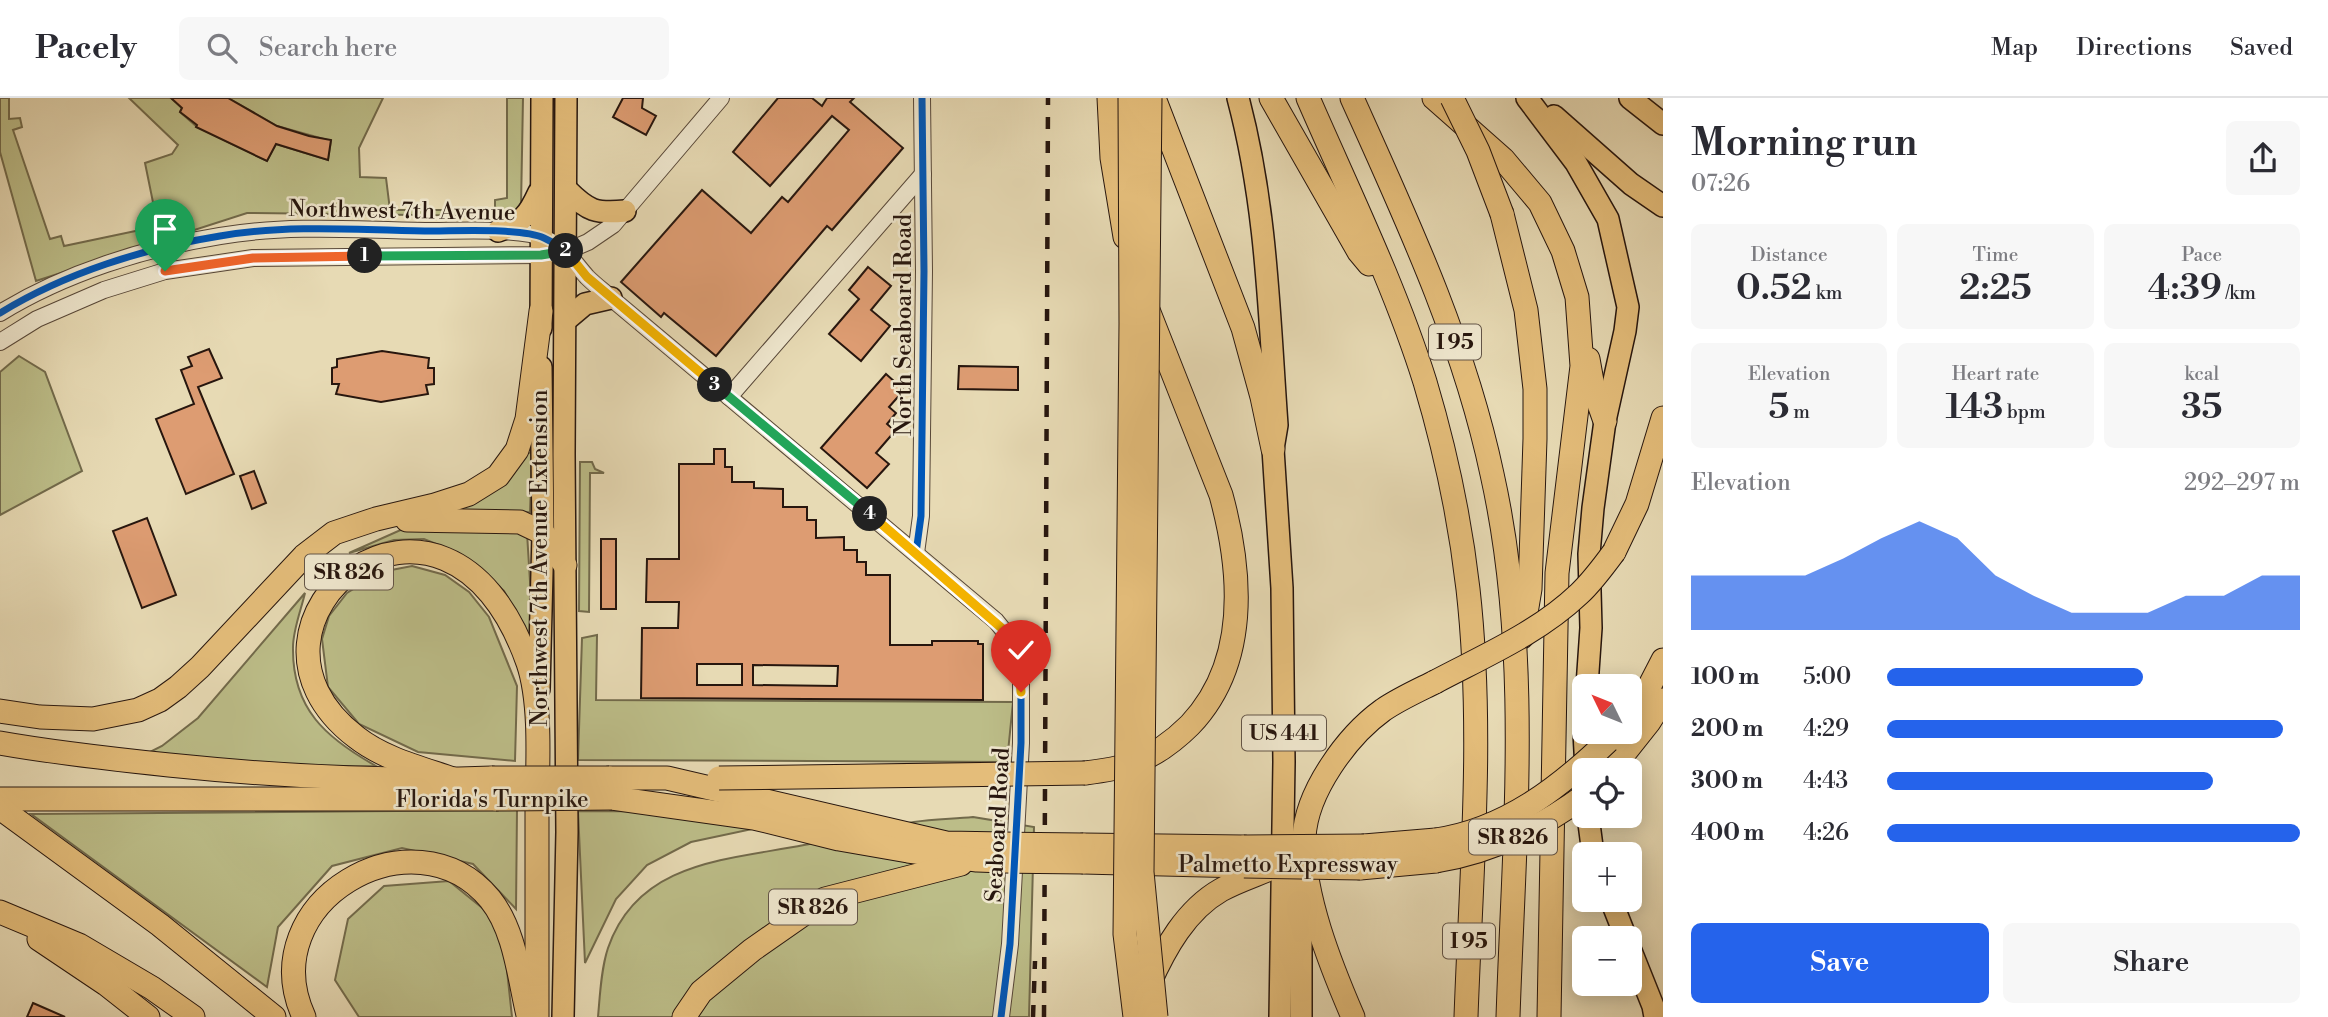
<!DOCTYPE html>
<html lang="en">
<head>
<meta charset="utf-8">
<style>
	body { margin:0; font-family:"Libre Bodoni",serif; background:#f7f7f7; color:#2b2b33; height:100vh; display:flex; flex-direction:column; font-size:26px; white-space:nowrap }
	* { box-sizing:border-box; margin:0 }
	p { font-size:23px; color:#7c7c81 }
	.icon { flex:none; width:38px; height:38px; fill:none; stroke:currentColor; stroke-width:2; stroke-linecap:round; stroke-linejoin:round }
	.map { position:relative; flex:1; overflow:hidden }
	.side { display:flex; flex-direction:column; background:#fff; width:665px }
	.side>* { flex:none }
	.needle { width:46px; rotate:313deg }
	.controls { position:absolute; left:1572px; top:576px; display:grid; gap:14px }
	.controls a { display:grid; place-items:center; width:70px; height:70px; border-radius:10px; background:#fff; box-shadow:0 4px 18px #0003; font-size:35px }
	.pin { position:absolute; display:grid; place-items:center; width:60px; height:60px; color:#fff; margin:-72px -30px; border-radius:50% 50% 50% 0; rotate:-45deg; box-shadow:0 0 7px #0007 }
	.pin .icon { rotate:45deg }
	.km { position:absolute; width:35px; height:35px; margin:-18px; border-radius:50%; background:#222; color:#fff; font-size:19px; line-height:35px; text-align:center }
	.round { display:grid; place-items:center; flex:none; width:74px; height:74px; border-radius:10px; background:#f7f7f7 }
	.summary { display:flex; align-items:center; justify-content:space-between; height:119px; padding:0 28px }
	h1 { font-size:38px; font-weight:600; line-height:52px }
	.stats { display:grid; grid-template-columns:repeat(3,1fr); gap:10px; height:119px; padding:7px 28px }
	.stats div { display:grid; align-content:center; border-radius:10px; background:#f7f7f7; text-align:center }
	.stats b { font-size:35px; font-weight:600 }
	.stats small { font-size:19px; font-weight:400 }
	.stats p { font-size:19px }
	.chart { height:196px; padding:14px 28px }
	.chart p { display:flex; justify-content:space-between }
	.chart svg { width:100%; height:126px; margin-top:7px; fill:#2563eb; opacity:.7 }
	.button { display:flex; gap:14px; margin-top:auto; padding:14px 28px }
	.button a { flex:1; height:80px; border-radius:10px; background:#2563eb; color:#fff; font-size:28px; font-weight:600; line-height:80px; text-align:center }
	.button a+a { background:#f7f7f7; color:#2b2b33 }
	ul { padding:0 28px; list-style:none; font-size:23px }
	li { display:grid; grid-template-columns:112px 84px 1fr; align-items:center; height:52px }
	li i { height:18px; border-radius:9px; background:#2563eb }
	header { display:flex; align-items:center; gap:42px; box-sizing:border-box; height:98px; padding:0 35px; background:#fff; border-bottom:2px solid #e1e1e2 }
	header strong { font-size:33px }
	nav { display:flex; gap:38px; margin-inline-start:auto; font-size:24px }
	.search { width:490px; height:63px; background:#f7f7f7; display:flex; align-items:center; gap:18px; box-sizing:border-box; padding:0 24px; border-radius:10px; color:#7c7c81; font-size:26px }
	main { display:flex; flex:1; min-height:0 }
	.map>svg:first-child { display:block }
	.green { fill:#bcbd88; stroke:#726a4b; stroke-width:2 }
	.building { fill:#dd9c72; stroke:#27160e; stroke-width:2; fill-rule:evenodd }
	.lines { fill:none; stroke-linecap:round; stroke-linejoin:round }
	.minor-casing { stroke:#574738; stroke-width:18 }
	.major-casing { stroke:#27160e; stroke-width:24 }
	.highway-casing { stroke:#27160e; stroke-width:25 }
	.minor { stroke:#efe7ce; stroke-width:16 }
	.major { stroke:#e4bd7a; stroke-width:21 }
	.highway { stroke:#e4bd7a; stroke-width:23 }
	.rail { stroke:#27160e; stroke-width:4.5; stroke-dasharray:12 12; stroke-linecap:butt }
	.highway-bridge-casing { stroke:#27160e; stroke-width:25; stroke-linecap:butt }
	.highway-bridge { stroke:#e4bd7a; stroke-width:23 }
	.cycleway-casing { stroke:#efe7ce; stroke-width:11 }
	.cycleway { stroke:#0057b8; stroke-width:7 }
	.split-1-casing { stroke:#fff; stroke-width:14 }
	.split-2-casing { stroke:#fff; stroke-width:14 }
	.split-3-casing { stroke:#fff; stroke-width:14 }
	.split-4-casing { stroke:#fff; stroke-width:14 }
	.split-5-casing { stroke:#fff; stroke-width:14 }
	.split-1 { stroke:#f0652b; stroke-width:9 }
	.split-2 { stroke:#22a559; stroke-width:9 }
	.split-3 { stroke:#f5b400; stroke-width:9 }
	.split-4 { stroke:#22a559; stroke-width:9 }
	.split-5 { stroke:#f5b400; stroke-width:9 }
	.labels { text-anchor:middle; stroke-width:5; stroke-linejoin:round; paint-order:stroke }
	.shield { fill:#efe7ce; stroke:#635548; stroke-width:2 }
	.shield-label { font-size:21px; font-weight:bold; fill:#27160e }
	.street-label { font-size:23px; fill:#27160e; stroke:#efe7ce }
</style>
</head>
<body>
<header>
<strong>Pacely</strong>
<div class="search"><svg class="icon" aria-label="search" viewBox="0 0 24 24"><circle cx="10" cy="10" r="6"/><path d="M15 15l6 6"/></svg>Search here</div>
<nav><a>Map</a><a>Directions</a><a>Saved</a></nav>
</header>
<main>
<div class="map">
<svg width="1663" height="919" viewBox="0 0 1663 919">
	<rect width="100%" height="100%" fill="#e7dab4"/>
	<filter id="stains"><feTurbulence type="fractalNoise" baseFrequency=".00286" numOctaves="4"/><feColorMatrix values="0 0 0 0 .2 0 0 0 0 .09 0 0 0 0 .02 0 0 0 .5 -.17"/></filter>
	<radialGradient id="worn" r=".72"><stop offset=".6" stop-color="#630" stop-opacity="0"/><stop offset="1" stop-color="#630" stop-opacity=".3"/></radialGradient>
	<g class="green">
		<polygon points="0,0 9,0 9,21 20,20 22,29 13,32 50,141 61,138 64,148 145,131 143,122 156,119 145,65 172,56 178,47 129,0 171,0 182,10 180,14 197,29 267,63 276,46 328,62 331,43 277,28 228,0 383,0 359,50 360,79 386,80 390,112 495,112 495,102 507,100 507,0 523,0 521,109 519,113 497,123 496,118 247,115 36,183 0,54"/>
		<polygon points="19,258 45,274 82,373 0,417 0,274"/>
		<polygon points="532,354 530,414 437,415 525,356"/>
		<polygon points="580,364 592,364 595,371 604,375 590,375 589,514 579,513"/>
		<polygon points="405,430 527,435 534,548 504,493 459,455 424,441 394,442 349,455"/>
		<polygon points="412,468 445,477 469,494 489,519 517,588 515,663 418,654 359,626 328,589 322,541 329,518 347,495 381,474"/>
		<path d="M 305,495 C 301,512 293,532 293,549 C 292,611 326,640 376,668 L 118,670 L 162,648 L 198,620 Z"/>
		<polygon points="597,537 596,602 1013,604 1007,664 578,662 582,540"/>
		<polygon points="517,712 516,811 473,766 402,750 332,768 278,829 267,889 31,716"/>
		<polygon points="578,713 833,714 691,744 647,767 616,801 585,865"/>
		<path d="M 973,719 L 1034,729 L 1029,919 L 598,919 C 600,897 601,871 608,850 C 638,763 727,762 804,747 C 841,740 877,730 914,724 C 933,721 953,721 973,719 Z"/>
		<polygon points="449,783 502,826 512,919 359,919 335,882 348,821 384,788"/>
	</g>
	<g class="building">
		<polygon points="171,0 228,0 277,28 309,38 331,42 328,62 276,46 267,63 196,29 197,27 180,14 182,10"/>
		<polygon points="623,0 643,0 642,10 656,18 646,37 613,19"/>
		<polygon points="778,0 812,0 822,8 827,0 854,0 850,4 903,50 832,132 827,128 716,258 664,215 661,219 621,184 702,92 751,135 782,99 788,104 849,32 832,18 770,88 733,54"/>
		<polygon points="868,169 891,188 871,212 890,228 861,263 829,236 859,201 849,192"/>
		<polygon points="209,251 222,280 198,289 234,376 186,396 156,321 194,306 181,272 192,268 188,259"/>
		<polygon points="382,253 429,260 428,270 434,270 434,286 426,287 428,296 381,304 336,296 339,286 332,286 332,270 337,269 337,261"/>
		<polygon points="959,268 1018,269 1018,292 958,291"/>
		<polygon points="886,276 904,292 889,309 896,315 887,326 895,333 876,355 889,366 867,390 821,350"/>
		<path d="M 714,351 L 725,351 L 725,369 L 732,369 L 732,384 L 754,384 L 754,390 L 783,391 L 783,409 L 807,409 L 807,422 L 816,422 L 816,440 L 844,439 L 844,452 L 857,452 L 857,464 L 866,464 L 866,477 L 890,477 L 890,547 L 932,547 L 932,543 L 978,543 L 978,546 L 983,546 L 983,602 L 641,600 L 642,530 L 678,530 L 679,504 L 646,504 L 647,461 L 679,461 L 679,366 L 714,366 ZM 697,566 L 742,566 L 742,587 L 697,587 ZM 753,567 L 838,568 L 837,588 L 753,587 Z"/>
		<polygon points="254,373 266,405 252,411 240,378"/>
		<polygon points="147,420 176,497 142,510 113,433"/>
		<rect x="601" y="441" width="15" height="70"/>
		<polygon points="33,905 65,919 27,919"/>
	</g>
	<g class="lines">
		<defs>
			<g id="minor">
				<path d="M 0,215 C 65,175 145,150 220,138 C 290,126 363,132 433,133 C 460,133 522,130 544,140 C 569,152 570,160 587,179 C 594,186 603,193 611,200 L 996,523 L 1013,544 L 1018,556 L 1021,571 L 1021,645 L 1010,846 L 1001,919"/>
				<polyline points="0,244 37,221 104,192 165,173 253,160 541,157 567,153 588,144 613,127 721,0"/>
				<polyline points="729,299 923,76"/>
				<polyline points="916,455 921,418 924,173 922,0"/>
			</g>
			<g id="major">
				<path d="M 1238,0 C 1267,109 1269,216 1277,327 L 1273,351 L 1282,490 L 1284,664 L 1280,919"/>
				<polyline points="1527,0 1576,65 1608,121 1628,209 1625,233 1605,323 1593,410 1589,456 1591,530 1587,588"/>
				<polyline points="1630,0 1663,26"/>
				<polyline points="1554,18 1631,86 1663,108"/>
				<path d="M 567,92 C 588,113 596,116 625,113"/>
				<path d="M 498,133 C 523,124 528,118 539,94"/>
				<polyline points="566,222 585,206 611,200"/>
				<polyline points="541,230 542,0"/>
				<polyline points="539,591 543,435 541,269"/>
				<polyline points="1584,634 1586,672"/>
				<polyline points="1588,718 1593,756"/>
				<polyline points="1611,802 1626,840"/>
				<polyline points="1629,848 1653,908 1655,919"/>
				<polyline points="563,919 567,734 564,356 566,0"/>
				<polyline points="1301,919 1301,776"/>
			</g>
			<g id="highway">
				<polyline points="1109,0 1112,60 1125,139"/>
				<polyline points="1154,0 1243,230 1262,299 1273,351"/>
				<polyline points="1271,0 1359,154 1369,166"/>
				<path d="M 1308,0 C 1348,92 1395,188 1425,284 C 1445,351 1460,421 1468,491 C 1484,633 1471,777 1466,919"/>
				<path d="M 1352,0 C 1407,122 1464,244 1492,376 C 1532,555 1514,738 1508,919"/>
				<polyline points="1434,0 1503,61 1540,105 1563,153 1577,199 1582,268 1557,475 1549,919"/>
				<polyline points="1502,116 1526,212 1535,291 1535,341 1530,491 1522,539"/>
				<polyline points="1588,261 1593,289 1605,323"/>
				<polyline points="407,422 520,424 543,435 565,467"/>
				<polyline points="1614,454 1637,406 1663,320"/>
				<polyline points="0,613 40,619 93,621 138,612 160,602 178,589 200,569 304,458 334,435 376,421 435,407 469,396 498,378 517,352 527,321 541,213"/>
				<polyline points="1629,618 1646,595 1663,562"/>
				<path d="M 0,645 C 56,655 112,661 169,667 C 276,678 384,684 492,680"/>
				<polyline points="1611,672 1649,624 1663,602"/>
				<path d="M 1085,675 C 1101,673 1117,671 1132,666 C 1155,657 1173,644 1190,627 C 1249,565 1242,474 1221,397 L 1148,212"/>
				<polyline points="609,680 667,680 946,745 1005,746"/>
				<path d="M 453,681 C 421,670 384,661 356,639 C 207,525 445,329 528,565 C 541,603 538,662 537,702 C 537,774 537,847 537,919"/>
				<polyline points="612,700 754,720 839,741 908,753 977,762 1004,763"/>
				<polyline points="0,701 496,701"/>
				<polyline points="0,710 160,827 274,919"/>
				<polyline points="1083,747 1244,749"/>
				<polyline points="1364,748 1436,742"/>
				<polyline points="1083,764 1244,768"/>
				<polyline points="1360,770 1436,763"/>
				<polyline points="0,814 79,847 152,890 193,919"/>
				<polyline points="39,841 106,886 148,919"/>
				<path d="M 1149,886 C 1165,850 1186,812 1221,792 C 1237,783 1256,777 1272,770"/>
				<path d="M 304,919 C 251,804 414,709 490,801 C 515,832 519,879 528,917"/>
				<polyline points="684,919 701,894 752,852 825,801 961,766"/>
				<path d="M 1353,919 C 1331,868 1302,796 1304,740 C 1306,694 1347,638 1383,612 C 1399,601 1417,593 1435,584"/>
			</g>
		</defs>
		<use href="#minor" class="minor-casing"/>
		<use href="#major" class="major-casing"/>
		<use href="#highway" class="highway-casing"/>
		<use href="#minor" class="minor"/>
		<use href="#major" class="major"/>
		<use href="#highway" class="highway"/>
		<g class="rail">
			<polyline points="1033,919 1035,863"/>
			<polyline points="1044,919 1048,0"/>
		</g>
		<defs>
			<g id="highway-bridge">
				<polyline points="1130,0 1131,225 1125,836 1135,919"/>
				<polyline points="1150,0 1142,774 1156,919"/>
				<polyline points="1452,0 1478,53 1502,116"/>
				<path d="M 1435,584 C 1484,558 1538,535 1579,496 C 1592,484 1603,469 1614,454"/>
				<polyline points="492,680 609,680"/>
				<polyline points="719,680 1085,675"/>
				<polyline points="496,701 612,700"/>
				<path d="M 1436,742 C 1505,732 1559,690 1608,643"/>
				<polyline points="1005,746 1083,747"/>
				<polyline points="1244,749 1364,748"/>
				<polyline points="1004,763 1083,764"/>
				<path d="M 1436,763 C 1490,754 1539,731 1584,698"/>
				<polyline points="1244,768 1360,770"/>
			</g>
		</defs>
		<use href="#highway-bridge" class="highway-bridge-casing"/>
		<use href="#highway-bridge" class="highway-bridge"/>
		<defs>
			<g id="cycleway">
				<path d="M 0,215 C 65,175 145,150 220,138 C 290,126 363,132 433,133 C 460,133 522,130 544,140 C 569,152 570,160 587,179 C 594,186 603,193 611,200 L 996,523 L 1013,544 L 1018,556 L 1021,571 L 1021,645 L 1010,846 L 1001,919"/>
				<polyline points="916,455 921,418 924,173 922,0"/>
			</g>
		</defs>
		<use href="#cycleway" class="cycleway-casing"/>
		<use href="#cycleway" class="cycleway"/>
	</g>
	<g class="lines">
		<defs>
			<polyline id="split-1" points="165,173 253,160 365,158"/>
			<polyline id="split-2" points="365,158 541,157 566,153"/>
			<polyline id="split-3" points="566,153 587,179 715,287"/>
			<polyline id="split-4" points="715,287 870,416"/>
			<polyline id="split-5" points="870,416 1005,533 1018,556 1021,594"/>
		</defs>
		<use href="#split-1" class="split-1-casing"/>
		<use href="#split-2" class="split-2-casing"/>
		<use href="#split-3" class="split-3-casing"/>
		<use href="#split-4" class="split-4-casing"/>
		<use href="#split-5" class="split-5-casing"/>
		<use href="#split-1" class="split-1"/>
		<use href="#split-2" class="split-2"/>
		<use href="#split-3" class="split-3"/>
		<use href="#split-4" class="split-4"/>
		<use href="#split-5" class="split-5"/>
	</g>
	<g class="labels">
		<g class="shield">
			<rect x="1429" y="226.5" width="52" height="35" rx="5"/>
			<rect x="305" y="456.5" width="88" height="35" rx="5"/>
			<rect x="1242" y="617.5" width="84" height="35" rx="5"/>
			<rect x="1469" y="721.5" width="88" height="35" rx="5"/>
			<rect x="769" y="791.5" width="88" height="35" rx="5"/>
			<rect x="1443" y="825.5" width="52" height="35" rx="5"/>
		</g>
		<g class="shield-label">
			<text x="1455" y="251">I 95</text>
			<text x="349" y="481">SR 826</text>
			<text x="1284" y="642">US 441</text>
			<text x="1513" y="746">SR 826</text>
			<text x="813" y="816">SR 826</text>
			<text x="1469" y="850">I 95</text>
		</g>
		<g class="street-label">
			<text transform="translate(402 112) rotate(1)" y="8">Northwest 7th Avenue</text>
			<text transform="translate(903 227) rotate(-90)" y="8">North Seaboard Road</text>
			<text transform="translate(539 460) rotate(-90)" y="8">Northwest 7th Avenue Extension</text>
			<text x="492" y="709">Florida's Turnpike</text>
			<text transform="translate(997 727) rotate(-87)" y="8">Seaboard Road</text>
			<text x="1288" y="774">Palmetto Expressway</text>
		</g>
	</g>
	<rect width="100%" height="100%" filter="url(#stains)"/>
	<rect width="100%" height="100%" fill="url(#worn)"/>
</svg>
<div class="controls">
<a><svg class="needle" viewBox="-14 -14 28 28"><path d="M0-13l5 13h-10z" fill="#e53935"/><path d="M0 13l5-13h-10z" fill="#7c7c81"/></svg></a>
<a><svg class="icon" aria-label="locate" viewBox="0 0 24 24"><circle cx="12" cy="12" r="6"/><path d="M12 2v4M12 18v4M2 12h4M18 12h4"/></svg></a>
<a>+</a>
<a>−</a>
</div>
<div class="pin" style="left:165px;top:173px;background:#1e9e55"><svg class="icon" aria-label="arrive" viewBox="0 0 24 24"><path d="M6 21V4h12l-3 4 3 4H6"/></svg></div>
<div class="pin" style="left:1021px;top:594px;background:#d93025"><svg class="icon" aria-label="check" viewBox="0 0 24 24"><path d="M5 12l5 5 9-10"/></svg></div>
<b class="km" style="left:365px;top:158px">1</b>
<b class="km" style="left:566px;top:153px">2</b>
<b class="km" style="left:715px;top:287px">3</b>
<b class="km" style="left:870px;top:416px">4</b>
</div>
<section class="side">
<div class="summary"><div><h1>Morning run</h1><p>07:26</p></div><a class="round"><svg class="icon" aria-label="share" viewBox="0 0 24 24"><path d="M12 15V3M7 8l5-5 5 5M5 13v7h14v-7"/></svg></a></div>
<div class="stats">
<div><p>Distance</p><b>0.52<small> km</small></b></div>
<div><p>Time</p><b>2:25</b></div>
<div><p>Pace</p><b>4:39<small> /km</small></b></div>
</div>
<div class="stats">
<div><p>Elevation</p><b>5<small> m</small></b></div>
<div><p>Heart rate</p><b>143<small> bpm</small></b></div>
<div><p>kcal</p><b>35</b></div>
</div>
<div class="chart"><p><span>Elevation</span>292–297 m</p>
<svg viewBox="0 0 160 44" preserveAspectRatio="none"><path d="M0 44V25L10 25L20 25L30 25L40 19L50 12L60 6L70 12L80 25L90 32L100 38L110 38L120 38L130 32L140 32L150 25L160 25V44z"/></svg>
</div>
<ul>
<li><b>100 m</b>5:00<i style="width:62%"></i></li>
<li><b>200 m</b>4:29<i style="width:96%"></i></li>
<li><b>300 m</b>4:43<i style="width:79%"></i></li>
<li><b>400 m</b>4:26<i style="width:100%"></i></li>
</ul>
<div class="button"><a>Save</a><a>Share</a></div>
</section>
</main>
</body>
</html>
